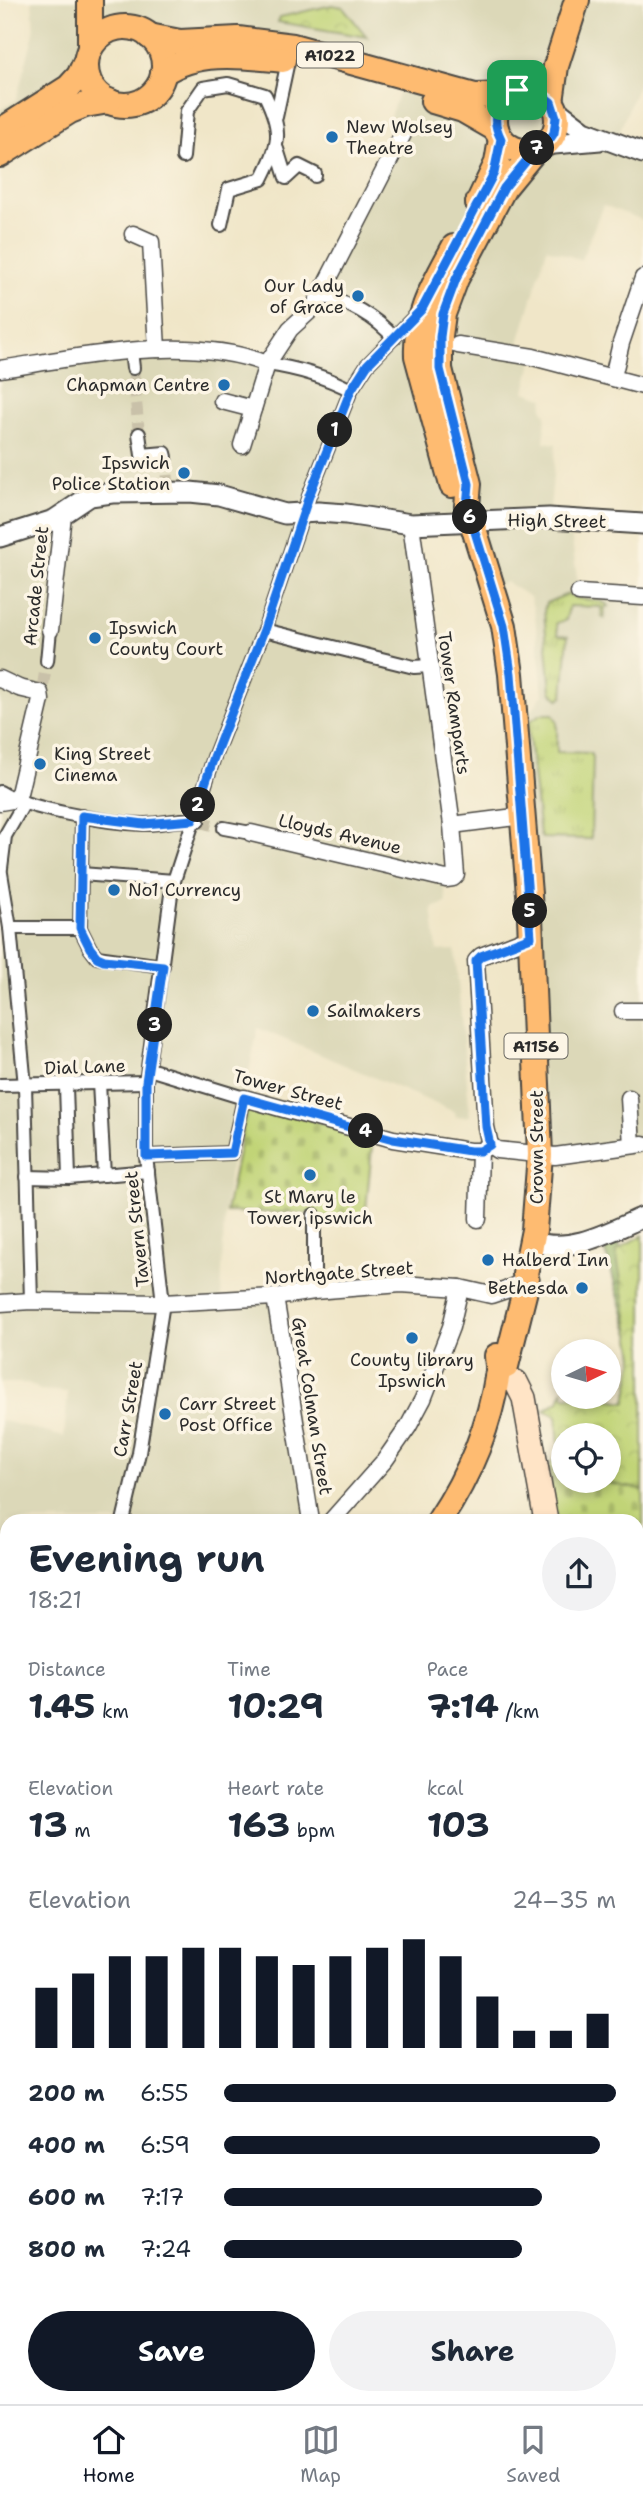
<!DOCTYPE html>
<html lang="en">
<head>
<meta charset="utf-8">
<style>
	body { margin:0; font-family:"Shantell Sans",sans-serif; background:#f2f2f3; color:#1f2937; height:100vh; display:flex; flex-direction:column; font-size:26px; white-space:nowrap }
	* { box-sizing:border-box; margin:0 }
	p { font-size:23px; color:#747a83 }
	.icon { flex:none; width:38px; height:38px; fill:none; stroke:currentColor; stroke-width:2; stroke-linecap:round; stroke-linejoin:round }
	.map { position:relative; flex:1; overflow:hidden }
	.panel { position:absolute; left:0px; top:1514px; width:644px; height:891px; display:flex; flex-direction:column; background:#fff; border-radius:21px 21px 0 0; box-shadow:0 4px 10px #0003 }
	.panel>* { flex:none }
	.needle { width:46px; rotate:85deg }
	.controls { position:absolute; left:551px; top:1339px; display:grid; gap:14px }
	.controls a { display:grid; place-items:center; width:70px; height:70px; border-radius:50%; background:#fff; box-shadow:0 4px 10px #0003; font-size:35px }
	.pin { position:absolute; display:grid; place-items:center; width:60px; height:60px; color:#fff; margin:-30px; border-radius:14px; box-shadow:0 4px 10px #0006 }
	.km { position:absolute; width:35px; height:35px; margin:-18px; border-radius:50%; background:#222; color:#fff; font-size:19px; line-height:35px; text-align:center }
	.round { display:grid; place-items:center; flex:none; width:74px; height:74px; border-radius:37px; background:#f2f2f3 }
	.headline { display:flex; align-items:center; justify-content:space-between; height:119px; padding:0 28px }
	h1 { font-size:38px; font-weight:700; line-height:52px }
	.stats { display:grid; grid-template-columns:repeat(3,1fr); gap:10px; height:119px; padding:7px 28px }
	.stats div { display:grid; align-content:center }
	.stats b { font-size:35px; font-weight:700 }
	.stats small { font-size:19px; font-weight:400 }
	.stats p { font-size:19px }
	.chart { height:196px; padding:14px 28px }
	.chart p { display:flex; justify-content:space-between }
	.chart svg { width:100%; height:126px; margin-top:7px; stroke:#111827; stroke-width:6 }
	.primary-button { display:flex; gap:14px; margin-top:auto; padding:14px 28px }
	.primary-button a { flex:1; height:80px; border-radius:42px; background:#111827; color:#fff; font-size:28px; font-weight:700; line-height:80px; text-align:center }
	.primary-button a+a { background:#f2f2f3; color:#1f2937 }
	ul { padding:0 28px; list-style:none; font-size:23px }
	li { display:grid; grid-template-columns:112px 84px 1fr; align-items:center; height:52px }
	li i { height:18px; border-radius:9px; background:#111827 }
	.menu { display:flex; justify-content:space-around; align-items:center; height:98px; border-top:2px solid #e0e1e3; background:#fff; font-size:19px; color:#747a83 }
	.menu a { display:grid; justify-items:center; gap:4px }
	.menu .on { color:#111827 }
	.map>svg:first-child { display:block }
	.built { fill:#dcd8b8; fill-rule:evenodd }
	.grass { fill:url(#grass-tufts); stroke:#768051; stroke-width:2 }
	.forest { fill:url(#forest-crowns); stroke:#62704a; stroke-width:2 }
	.cemetery { fill:url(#cemetery-stones); stroke:#768051; stroke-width:2 }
	.park { fill:url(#park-crowns); stroke:#768051; stroke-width:2 }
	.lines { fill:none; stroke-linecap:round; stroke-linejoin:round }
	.pedestrian-tunnel { stroke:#c9c1a9; stroke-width:12; stroke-dasharray:12 6; stroke-linecap:butt }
	.pedestrian-casing { stroke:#494743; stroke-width:16 }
	.minor-casing { stroke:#494743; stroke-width:19 }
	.tertiary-casing { stroke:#494743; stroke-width:23 }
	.secondary-casing { stroke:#494743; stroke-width:26 }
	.primary-casing { stroke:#494743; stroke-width:28 }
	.pedestrian { stroke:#fff; stroke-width:12 }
	.minor { stroke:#fff; stroke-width:16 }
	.tertiary { stroke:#fff; stroke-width:19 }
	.secondary { stroke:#ffe4c6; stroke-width:23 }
	.primary { stroke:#febb71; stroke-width:24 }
	.route-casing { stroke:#fff; stroke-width:14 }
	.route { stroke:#1a73e8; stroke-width:9 }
	.poi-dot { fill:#1f6fb2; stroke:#fcf5e5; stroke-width:2.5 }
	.labels { text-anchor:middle; stroke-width:7; stroke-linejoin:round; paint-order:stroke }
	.shield { fill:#fcf5e5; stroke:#6a6863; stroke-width:2 }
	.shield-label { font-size:16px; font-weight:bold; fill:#2b2b2b }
	.poi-label { font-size:18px; fill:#2b2b2b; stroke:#fcf5e5; text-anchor:start }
	.street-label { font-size:18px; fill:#2b2b2b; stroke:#fcf5e5 }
</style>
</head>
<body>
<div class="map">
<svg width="643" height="2404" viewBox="0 0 643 2404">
	<defs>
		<pattern id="grass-tufts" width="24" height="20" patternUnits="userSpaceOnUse" patternTransform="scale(1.75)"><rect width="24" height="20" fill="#c1d477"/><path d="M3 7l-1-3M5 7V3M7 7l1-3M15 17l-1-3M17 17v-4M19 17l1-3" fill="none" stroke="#a6b667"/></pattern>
		<pattern id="forest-crowns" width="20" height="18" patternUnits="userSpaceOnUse" patternTransform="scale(1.75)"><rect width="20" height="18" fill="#98b668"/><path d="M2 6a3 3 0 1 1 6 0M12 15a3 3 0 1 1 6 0" fill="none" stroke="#7c9456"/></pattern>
		<pattern id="cemetery-stones" width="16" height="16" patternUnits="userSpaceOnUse" patternTransform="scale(1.75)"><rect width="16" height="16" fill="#c1d477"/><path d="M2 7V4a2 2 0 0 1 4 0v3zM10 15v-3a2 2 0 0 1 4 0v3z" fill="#a6b667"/></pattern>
		<pattern id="park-crowns" width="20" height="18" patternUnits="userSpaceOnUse" patternTransform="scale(1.75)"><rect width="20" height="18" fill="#c1d477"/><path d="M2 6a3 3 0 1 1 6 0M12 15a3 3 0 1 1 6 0" fill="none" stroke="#a6b667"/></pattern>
	</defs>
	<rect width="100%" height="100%" fill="#fcf5e5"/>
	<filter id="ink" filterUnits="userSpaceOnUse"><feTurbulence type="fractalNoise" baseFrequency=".0143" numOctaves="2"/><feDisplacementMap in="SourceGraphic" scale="14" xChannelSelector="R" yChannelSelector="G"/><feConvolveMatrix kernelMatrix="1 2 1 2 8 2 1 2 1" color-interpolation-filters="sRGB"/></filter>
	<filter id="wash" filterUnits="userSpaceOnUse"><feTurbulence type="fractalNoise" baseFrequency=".00686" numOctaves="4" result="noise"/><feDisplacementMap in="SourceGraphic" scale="28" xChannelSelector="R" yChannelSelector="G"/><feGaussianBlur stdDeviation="1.57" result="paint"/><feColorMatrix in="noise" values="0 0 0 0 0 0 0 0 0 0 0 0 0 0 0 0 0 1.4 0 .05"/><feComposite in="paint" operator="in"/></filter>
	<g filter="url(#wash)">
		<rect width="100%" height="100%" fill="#f0e6c8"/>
		<g class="built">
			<path d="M 32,0 L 643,0 L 643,72 L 615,143 L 643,151 L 643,220 L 603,205 L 581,260 L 547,248 L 516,353 L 533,357 L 525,392 L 544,398 L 542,408 L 546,414 L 544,442 L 556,444 L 549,518 L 569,519 L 579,592 L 643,597 L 643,1152 L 578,1161 L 547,1159 L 523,713 L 531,712 L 543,694 L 535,615 L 530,597 L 506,582 L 493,587 L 471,520 L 411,524 L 452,825 L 440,838 L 446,903 L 432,908 L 437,951 L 455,950 L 470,1116 L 456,1117 L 455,1112 L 258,1028 L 232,1153 L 224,1216 L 221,1300 L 275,1297 L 311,1521 L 7,1521 L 7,1670 L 5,1671 L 4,1619 L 0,1609 L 0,1420 L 64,1437 L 68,1392 L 40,1390 L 28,1383 L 0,1383 L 0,369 L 157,349 L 267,364 L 306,315 L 403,135 L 390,116 L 399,92 L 456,92 L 391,73 L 149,36 L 127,27 L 105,32 L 90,48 L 86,61 L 0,119 L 0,110 L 16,100 L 34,33 ZM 541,71 L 516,97 L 462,92 L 509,77 Z"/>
			<polygon points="637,1654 643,1656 643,1752 640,1764 643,1765 643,1815 637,1815"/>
		</g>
		<g class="grass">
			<path d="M 568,594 C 581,604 597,595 609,606 L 605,607 L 604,618 L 602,617 L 601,607 L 569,606 L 566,620 L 556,623 L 558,635 L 568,636 L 563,696 L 559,699 L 551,692 L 544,611 L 546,603 Z"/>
			<polygon points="541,714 553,714 557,721 557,752 590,753 593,757 591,839 542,838 540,835 528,727 530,721"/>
		</g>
		<polygon class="forest" points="614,1235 627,1261 643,1405 626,1402 634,1356 632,1341 602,1241"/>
		<g class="cemetery">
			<polygon points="248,1103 373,1137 365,1220 317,1216 316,1213 226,1212"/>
			<polygon points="548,1470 563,1473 564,1480 599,1481 643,1490 643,1631 637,1628 637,1521 557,1521"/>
		</g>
		<g class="park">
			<polygon points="332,5 343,7 367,37 278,22 280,17"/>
			<polygon points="643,1235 643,1490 599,1481 609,1480 609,1435 564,1435 563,1473 548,1470 551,1462 559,1455 557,1416 544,1410 559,1401 563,1391 564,1396 595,1397 626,1402 634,1356 616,1251"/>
		</g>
	</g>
	<g filter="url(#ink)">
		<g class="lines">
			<g class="pedestrian-tunnel">
				<polyline points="133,368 139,434"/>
				<polyline points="166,457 168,482"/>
				<polyline points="43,685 47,661"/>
				<polyline points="200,822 224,828"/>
			</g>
			<defs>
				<g id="pedestrian">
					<polyline points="276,117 288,61"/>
					<polyline points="277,149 286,178 299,166 315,174 315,176"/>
					<path d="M 183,157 L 187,111 L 203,88 L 228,84 L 265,95 C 283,132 280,143 262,179 L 229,189 L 221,225"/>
					<path d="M 320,297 C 346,299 377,318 394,338"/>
					<polyline points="131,351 133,368"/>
					<path d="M 267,364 C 295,368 326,377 351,390"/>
					<polyline points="139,434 142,455 165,453 166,457"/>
					<polyline points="264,630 414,667 429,666"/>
					<polyline points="47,661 50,630"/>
					<path d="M 0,792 C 26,809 110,823 143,824 C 161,825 180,817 198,821"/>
					<polyline points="224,828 251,833"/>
					<polyline points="0,867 10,928 25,1086 31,1301"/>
					<polyline points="1,868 5,836 24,803"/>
					<polyline points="81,874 82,816"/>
					<polyline points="10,928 80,928 81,874 174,881"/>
					<polyline points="80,928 90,948 97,957 163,966"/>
					<polyline points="99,1083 104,1175"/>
					<polyline points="0,1085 146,1082"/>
					<polyline points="66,1086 69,1178"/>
					<polyline points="146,1156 232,1153 244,1098 149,1069"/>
					<polyline points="27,1177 69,1178 148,1171"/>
					<polyline points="314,1291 314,1215"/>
					<polyline points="123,1521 139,1453 163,1303 146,1156 146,1082 172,887 214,757 264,630 309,496 351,390 367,365 419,312"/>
				</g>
				<g id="minor">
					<polyline points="133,234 151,242 157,349"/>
					<polyline points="458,345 533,357 643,386"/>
					<path d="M 0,369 C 81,357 189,333 267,364"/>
					<polyline points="613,377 621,343 643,278"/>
					<polyline points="222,401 253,409"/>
					<polyline points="242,445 267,364 290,329 314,307 403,134"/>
					<polyline points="579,593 643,597"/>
					<polyline points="50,630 63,515"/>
					<polyline points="0,679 19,688 40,693 41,700 19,793 12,800 0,802"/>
					<polyline points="452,825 523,816"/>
					<polyline points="251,833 446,879 453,878 456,875 452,825 411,524"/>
					<polyline points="623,1011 643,1011"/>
					<polyline points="244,1098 393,1139 469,1151 480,1151 490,1145"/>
					<polyline points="629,1098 632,1145"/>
					<polyline points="490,1145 486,1127 476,961 481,956 531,937"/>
					<polyline points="490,1145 497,1150 555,1156 643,1144"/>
					<polyline points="478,1219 480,1151"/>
					<polyline points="275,1297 311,1521"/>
					<polyline points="0,1303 31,1301 163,1303 275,1297 314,1291 401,1284 460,1288 491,1295 506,1290 516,1285"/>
					<polyline points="331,1521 385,1460 408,1427 423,1399 451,1327 460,1288"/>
					<polyline points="0,1602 7,1601"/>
					<polyline points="637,1901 643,1900"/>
					<polyline points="637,1977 643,1976"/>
					<polyline points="637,2161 643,2160"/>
					<polyline points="637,2216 643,2221"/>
					<polyline points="637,2396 643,2401"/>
					<polyline points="80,2404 80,2398 88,2398"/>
				</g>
				<g id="tertiary">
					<polyline points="555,109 584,131 643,153"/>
					<polyline points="543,145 600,140"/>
					<polyline points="0,537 54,520 90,496 112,493 190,492 219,495 285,514 318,512 346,514 411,524 549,518 643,524"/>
					<path d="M 533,1241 C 569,1255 609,1232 643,1217"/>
					<polyline points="0,1797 7,1796"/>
				</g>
				<g id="secondary">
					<polyline points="497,1375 516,1382 524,1398 546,1521"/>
					<polyline points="637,1644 643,1646"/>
					<polyline points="1,2404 7,2313"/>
				</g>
				<g id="primary">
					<polyline points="90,0 90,48"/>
					<circle cx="125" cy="66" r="39"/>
					<polyline points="149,36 180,42 238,39 293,46 475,96 507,95"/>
					<path d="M 163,73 C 198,49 244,56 283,60"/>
					<circle cx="526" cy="120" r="31"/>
					<polyline points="433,101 463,110 496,129"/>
					<polyline points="551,102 556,66 577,0"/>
					<polyline points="0,131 69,87 79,76 86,61"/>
					<polyline points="0,155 70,111 85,105 109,101"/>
					<polyline points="478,203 497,163 501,139"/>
					<path d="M 452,485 L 417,356 C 415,314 435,283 454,247"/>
					<polyline points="498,1370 506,1366 527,1282 525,1274 534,1230 540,1155 529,894 511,674 504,626 467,506 469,484 440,369 440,336 443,314 456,279 504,188 536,149"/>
					<path d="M 439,1521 C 469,1476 490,1425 498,1372 C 499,1367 497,1361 497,1356"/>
					<polyline points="0,1929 7,1930"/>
					<polyline points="0,2275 7,2276"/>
					<polyline points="323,2398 326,2404"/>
				</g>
			</defs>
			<use href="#pedestrian" class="pedestrian-casing"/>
			<use href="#minor" class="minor-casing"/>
			<use href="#tertiary" class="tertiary-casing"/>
			<use href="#secondary" class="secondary-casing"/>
			<use href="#primary" class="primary-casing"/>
			<use href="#pedestrian" class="pedestrian"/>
			<use href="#minor" class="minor"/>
			<use href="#tertiary" class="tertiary"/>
			<use href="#secondary" class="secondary"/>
			<use href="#primary" class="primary"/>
		</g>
	</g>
	<g class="lines" filter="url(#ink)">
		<defs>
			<path id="route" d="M 528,89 L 538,92 L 551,102 L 556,117 L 554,133 L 550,139 L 536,149 L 504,188 L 456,279 L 443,314 L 440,337 L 440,369 L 469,484 L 467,506 L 504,626 L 511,674 L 531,937 L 481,956 L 476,961 L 486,1127 L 490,1145 L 480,1151 L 470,1151 L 393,1139 L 244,1098 L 232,1153 L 146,1156 L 146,1082 L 163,966 L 104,960 L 97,957 L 90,948 L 80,928 L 82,816 L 144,824 L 193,820 L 214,757 L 264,630 L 309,496 L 351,390 L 367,365 L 422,309 L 494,173 L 501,139 C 488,114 500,92 528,89 Z"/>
		</defs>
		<use href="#route" class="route-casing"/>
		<use href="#route" class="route"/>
	</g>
	<g class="poi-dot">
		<circle cx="332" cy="137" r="7"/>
		<circle cx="358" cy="296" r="7"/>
		<circle cx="224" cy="385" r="7"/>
		<circle cx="184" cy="473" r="7"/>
		<circle cx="95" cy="638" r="7"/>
		<circle cx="40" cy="764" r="7"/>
		<circle cx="114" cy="890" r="7"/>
		<circle cx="313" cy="1011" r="7"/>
		<circle cx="310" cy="1175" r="7"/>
		<circle cx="488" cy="1260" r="7"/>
		<circle cx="582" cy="1288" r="7"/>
		<circle cx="412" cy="1338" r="7"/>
		<circle cx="165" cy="1414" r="7"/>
	</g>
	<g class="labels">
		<g class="shield">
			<rect x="297" y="42.5" width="66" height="25" rx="5"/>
			<rect x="504.5" y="1033.5" width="63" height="25" rx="5"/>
		</g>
		<g class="shield-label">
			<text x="330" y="61">A1022</text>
			<text x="536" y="1052">A1156</text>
		</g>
		<g class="poi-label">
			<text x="346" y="133">New Wolsey<tspan x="346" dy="21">Theatre</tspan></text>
			<text x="344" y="292" text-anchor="end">Our Lady<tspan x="344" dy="21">of Grace</tspan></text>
			<text x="210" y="391" text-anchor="end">Chapman Centre</text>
			<text x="170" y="469" text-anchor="end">Ipswich<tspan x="170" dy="21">Police Station</tspan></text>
			<text x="109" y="634">Ipswich<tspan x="109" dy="21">County Court</tspan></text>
			<text x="54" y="760">King Street<tspan x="54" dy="21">Cinema</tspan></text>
			<text x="128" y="896">No1 Currency</text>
			<text x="327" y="1017">Sailmakers</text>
			<text x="310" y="1203" text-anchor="middle">St Mary le<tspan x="310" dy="21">Tower, ipswich</tspan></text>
			<text x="502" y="1266">Halberd Inn</text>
			<text x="568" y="1294" text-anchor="end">Bethesda</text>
			<text x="412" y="1366" text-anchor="middle">County library<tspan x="412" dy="21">Ipswich</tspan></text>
			<text x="179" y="1410">Carr Street<tspan x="179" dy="21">Post Office</tspan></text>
		</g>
		<g class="street-label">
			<text transform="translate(557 521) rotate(1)" y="6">High Street</text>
			<text transform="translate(36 586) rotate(-84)" y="6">Arcade Street</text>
			<text transform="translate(454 703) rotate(82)" y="6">Tower Ramparts</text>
			<text transform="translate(340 834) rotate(13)" y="6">Lloyds Avenue</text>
			<text transform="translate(85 1067) rotate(-2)" y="6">Dial Lane</text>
			<text transform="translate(288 1090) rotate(15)" y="6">Tower Street</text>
			<text transform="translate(537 1147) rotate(-90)" y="6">Crown Street</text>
			<text transform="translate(137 1229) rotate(-96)" y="6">Tavern Street</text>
			<text transform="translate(339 1273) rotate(-4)" y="6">Northgate Street</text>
			<text transform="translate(312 1406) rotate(81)" y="6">Great Colman Street</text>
			<text transform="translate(128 1409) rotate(-80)" y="6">Carr Street</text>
		</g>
	</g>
</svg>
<div class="controls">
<a><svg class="needle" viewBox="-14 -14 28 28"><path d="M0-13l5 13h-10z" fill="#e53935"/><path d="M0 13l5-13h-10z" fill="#747a83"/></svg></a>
<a><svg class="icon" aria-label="locate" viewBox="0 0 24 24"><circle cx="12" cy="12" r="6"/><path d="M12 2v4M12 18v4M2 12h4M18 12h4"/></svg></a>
</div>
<div class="pin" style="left:517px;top:90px;background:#1e9e55"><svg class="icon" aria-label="arrive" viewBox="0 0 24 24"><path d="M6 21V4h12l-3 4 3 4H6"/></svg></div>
<b class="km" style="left:335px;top:430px">1</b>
<b class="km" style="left:198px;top:805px">2</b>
<b class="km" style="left:155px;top:1025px">3</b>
<b class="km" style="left:366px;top:1131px">4</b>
<b class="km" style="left:530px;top:911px">5</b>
<b class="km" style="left:470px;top:517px">6</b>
<b class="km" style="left:537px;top:148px">7</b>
<section class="panel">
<div class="headline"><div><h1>Evening run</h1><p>18:21</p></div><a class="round"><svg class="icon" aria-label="share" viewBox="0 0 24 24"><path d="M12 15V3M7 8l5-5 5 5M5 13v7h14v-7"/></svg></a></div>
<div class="stats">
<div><p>Distance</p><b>1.45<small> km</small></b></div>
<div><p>Time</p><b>10:29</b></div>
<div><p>Pace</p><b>7:14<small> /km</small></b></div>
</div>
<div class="stats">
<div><p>Elevation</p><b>13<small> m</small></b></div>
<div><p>Heart rate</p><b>163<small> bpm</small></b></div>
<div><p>kcal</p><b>103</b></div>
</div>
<div class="chart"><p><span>Elevation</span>24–35 m</p>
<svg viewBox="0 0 160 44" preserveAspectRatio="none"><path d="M5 44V23M15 44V18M25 44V12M35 44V12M45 44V9M55 44V9M65 44V12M75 44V15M85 44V12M95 44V9M105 44V6M115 44V12M125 44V26M135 44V38M145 44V38M155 44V32"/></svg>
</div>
<ul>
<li><b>200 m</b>6:55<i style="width:100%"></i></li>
<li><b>400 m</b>6:59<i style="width:96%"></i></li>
<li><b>600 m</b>7:17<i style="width:81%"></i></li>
<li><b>800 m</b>7:24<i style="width:76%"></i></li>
</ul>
<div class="primary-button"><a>Save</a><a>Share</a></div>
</section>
</div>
<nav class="menu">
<a class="on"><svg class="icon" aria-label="home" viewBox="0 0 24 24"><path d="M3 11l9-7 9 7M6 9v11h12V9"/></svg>Home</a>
<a><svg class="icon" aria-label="map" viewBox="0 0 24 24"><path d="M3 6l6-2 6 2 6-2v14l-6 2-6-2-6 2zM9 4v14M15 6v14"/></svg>Map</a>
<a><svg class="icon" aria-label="saved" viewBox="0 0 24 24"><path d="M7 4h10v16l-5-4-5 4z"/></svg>Saved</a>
</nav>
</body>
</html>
